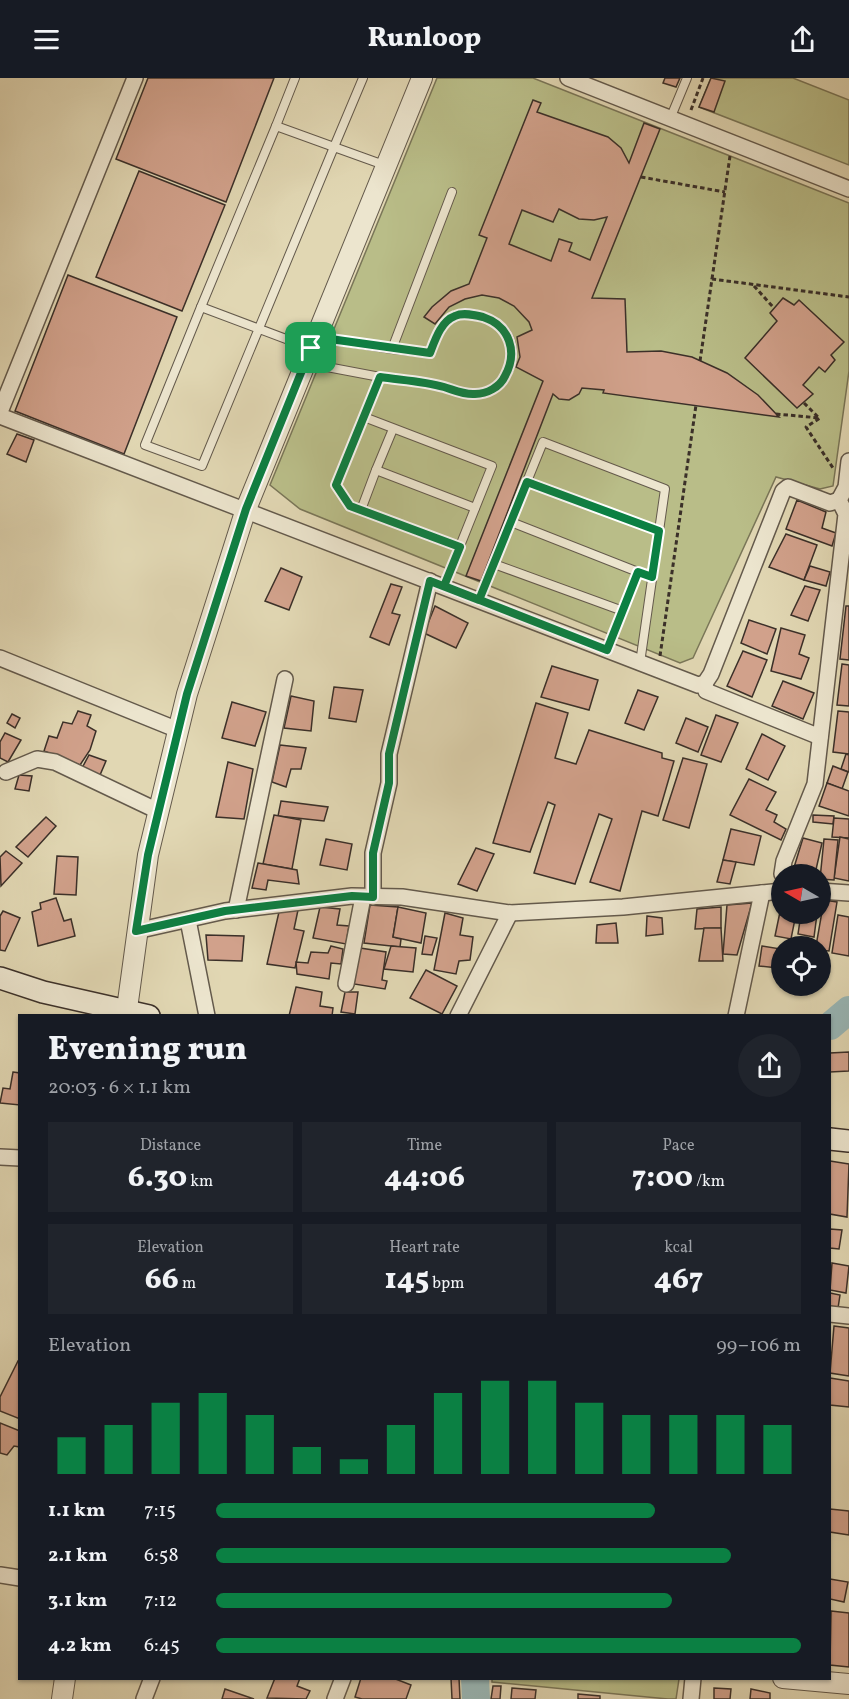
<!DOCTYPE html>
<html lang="en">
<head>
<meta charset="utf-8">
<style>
	body { margin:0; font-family:Vollkorn,serif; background:#20242c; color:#f1f3f6; height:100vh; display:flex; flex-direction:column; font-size:22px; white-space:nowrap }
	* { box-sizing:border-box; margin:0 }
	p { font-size:20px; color:#9ea1a6 }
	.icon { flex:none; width:33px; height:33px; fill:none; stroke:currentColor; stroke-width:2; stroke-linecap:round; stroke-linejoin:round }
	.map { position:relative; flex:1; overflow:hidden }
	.details { position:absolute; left:18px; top:936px; width:813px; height:666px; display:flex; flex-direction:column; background:#171b24; border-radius:0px; box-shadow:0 2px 4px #0004 }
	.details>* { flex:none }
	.needle { width:39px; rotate:279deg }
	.fabs { position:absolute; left:771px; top:786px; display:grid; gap:12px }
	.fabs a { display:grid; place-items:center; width:60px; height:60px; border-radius:50%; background:#171b24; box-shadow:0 2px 4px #0004; font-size:30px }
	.pin { position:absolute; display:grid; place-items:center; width:51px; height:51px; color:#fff; margin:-26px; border-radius:12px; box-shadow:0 3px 9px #0006 }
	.round { display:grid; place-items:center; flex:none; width:63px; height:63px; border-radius:32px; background:#20242c }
	.overview { display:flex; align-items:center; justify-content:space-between; height:102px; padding:0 30px }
	h1 { font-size:33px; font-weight:800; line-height:45px }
	.metrics { display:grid; grid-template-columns:repeat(3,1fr); gap:9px; height:102px; padding:6px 30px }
	.metrics div { display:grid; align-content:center; border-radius:0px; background:#20242c; text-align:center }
	.metrics b { font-size:30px; font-weight:800 }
	.metrics small { font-size:16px; font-weight:400 }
	.metrics p { font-size:16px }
	.chart { height:168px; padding:12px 30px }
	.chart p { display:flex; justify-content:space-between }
	.chart svg { width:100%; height:108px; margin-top:6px; stroke:#0b8043; stroke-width:6 }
	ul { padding:0 30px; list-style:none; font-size:20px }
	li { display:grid; grid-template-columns:96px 72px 1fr; align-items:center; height:45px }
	li i { height:15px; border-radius:8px; background:#0b8043 }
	header { display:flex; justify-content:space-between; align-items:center; height:78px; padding:0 30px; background:#171b24; font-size:27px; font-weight:800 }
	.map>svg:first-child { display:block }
	.green { fill:#b9bd88; stroke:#7a7658; stroke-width:1.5 }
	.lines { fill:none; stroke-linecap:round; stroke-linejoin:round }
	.river { stroke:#98b7b7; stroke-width:28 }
	.building { fill:#d1a18b; stroke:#3b3029; stroke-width:1.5; fill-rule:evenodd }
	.service-casing { stroke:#645a4c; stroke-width:10 }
	.minor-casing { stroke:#645a4c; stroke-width:18 }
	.tertiary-casing { stroke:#645a4c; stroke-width:22 }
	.secondary-casing { stroke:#3b3029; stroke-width:24 }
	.path { stroke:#3b3029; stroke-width:3; stroke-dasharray:4.5 3; stroke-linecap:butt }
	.service { stroke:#ece5ce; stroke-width:8 }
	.minor { stroke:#ece5ce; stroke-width:15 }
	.tertiary { stroke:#ece5ce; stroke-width:20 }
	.secondary { stroke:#ece5ce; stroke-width:21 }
	.route-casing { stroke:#fff; stroke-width:12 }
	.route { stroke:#0b8043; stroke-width:8 }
</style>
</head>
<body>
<header><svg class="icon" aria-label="menu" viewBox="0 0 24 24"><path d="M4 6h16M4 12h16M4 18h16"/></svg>Runloop<svg class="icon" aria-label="share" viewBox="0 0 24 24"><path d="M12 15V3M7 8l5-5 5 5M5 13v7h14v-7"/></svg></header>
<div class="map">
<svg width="849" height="1621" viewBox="0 0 849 1621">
	<rect width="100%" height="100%" fill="#e1d7b3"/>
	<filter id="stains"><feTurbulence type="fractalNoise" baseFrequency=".00333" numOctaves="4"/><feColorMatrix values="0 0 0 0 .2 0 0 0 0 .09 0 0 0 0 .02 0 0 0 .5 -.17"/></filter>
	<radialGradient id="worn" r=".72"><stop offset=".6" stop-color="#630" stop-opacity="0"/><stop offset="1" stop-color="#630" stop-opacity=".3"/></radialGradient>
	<g class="green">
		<polygon points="437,0 533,0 849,125 849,293 833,408 820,411 776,399 693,580 680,585 300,431 270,407"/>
		<polygon points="711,0 793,0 849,22 849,87 699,29"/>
		<polygon points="492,1600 678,1600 679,1601 676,1621 668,1621 492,1604"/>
	</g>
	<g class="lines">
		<g class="river">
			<polyline points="830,948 849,932"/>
			<polyline points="475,1600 476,1621"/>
		</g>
	</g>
	<g class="building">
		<polygon points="148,0 274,0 226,124 116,81"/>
		<polygon points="665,0 680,0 676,9 663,5"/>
		<polygon points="711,0 725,3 714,34 699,29"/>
		<path d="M 533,22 L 541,25 L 537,34 L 608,59 L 621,70 L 629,85 L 644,45 L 660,51 L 592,220 L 625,221 L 627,274 L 661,273 L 692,279 L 727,295 L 758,317 L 779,339 L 603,315 L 604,312 L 582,310 L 579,316 L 569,322 L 559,321 L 553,316 L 481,503 L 466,498 L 543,303 L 516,289 L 520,279 L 517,259 L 532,252 L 529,244 L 514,228 L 499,220 L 482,217 L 465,221 L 449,229 L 435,246 L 424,239 L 432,229 L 451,213 L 469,206 L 487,160 L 479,157 ZM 559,131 L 579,141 L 594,142 L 607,139 L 590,182 L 569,173 L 572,165 L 559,161 L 551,183 L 509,166 L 522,132 L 553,144 Z"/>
		<polygon points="139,93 225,127 182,233 96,199"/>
		<polygon points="68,197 177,239 124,376 15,333"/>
		<polygon points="783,220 794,227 799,222 844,264 831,277 835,282 825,294 819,289 803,307 813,316 797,330 745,280 777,243 770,235"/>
		<polygon points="17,356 34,362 26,384 7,376"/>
		<polygon points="797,422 826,434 822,450 836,455 832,468 786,451"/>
		<polygon points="786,456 817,467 804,502 769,489"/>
		<polygon points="810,488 830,494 826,508 804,502"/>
		<polygon points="281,490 302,499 289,532 265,523"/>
		<polygon points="391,506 402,509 392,535 400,537 389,567 370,559"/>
		<polygon points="805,508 820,512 808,543 791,537"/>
		<polygon points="435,528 468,545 456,570 424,555"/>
		<polygon points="846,528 849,528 849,582 840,581"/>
		<polygon points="749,542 776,551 767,576 741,565"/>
		<polygon points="781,550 805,557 799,576 809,580 801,601 771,593"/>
		<polygon points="743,573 767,582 752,619 727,608"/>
		<polygon points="842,586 849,587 849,628 837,627"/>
		<polygon points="552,588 598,602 589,632 541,619"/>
		<polygon points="783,603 814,615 803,641 772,628"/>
		<polygon points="334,609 363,612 356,644 329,640"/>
		<polygon points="638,612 658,619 644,652 625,645"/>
		<polygon points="291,618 314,623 311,653 284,650"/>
		<polygon points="232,624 266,634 255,668 222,660"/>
		<polygon points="536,625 568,635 555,680 576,686 589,652 662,675 662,680 674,683 658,738 642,733 620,813 590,804 612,741 599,736 575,806 534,795 555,727 548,724 530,774 493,765"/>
		<polygon points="78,633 91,637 87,648 96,653 90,672 80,687 44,673 49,658 57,660 63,644 72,646"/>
		<polygon points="838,633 849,634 849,676 833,674"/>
		<polygon points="12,636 20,640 15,650 7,645"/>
		<polygon points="716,637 738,645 721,684 701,677"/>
		<polygon points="686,640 708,649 698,674 676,665"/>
		<polygon points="5,655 21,662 8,684 0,680 0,664"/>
		<polygon points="762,656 785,668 768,702 746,691"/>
		<polygon points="280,667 306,670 301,691 291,691 286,709 272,704"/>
		<polygon points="846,676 849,677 849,694 841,691"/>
		<polygon points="89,677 106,683 100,697 82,690"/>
		<polygon points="683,680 707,686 689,750 663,742"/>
		<polygon points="228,684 253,691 244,741 216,739"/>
		<polygon points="833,688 848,694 842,711 827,705"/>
		<polygon points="19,697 32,698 29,713 15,711"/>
		<polygon points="749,701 776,714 766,732 777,737 774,744 786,751 781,762 730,737"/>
		<polygon points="827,705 849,713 849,738 819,728"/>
		<polygon points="281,723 328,729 324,743 278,738"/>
		<polygon points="274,737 301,742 292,791 263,786"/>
		<polygon points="813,737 834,738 833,746 813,744"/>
		<polygon points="46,739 56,748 28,779 16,769"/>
		<polygon points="834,740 849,741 849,760 832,759"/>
		<polygon points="731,751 761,758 754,787 723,782"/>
		<polygon points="840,759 849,761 849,803 834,800"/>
		<polygon points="803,760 822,765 815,796 792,796"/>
		<polygon points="326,761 352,766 347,792 320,787"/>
		<polygon points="824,761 838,762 834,802 820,801"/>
		<polygon points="476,770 494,776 477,813 458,806"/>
		<polygon points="6,773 22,785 1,808 0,779"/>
		<polygon points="57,778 78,779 76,817 54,816"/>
		<polygon points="723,782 736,784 730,806 717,804"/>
		<polygon points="258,785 297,792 299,806 268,802 266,812 252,810"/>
		<polygon points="56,820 64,843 71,841 75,858 38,868 32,834 41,831 40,825"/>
		<polygon points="824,822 837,824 829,873 820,872 820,868 816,868"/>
		<polygon points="752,825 737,877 723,876 727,827"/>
		<polygon points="370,827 398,829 393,859 401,861 400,869 364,865"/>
		<polygon points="320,829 340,831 337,847 349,848 346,866 313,860"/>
		<polygon points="398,829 426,835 421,865 393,859"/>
		<polygon points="721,829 721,850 695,851 697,831"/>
		<polygon points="781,829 782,836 796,836 791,861 775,858"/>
		<polygon points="298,832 294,851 304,853 295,890 267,886 279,834"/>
		<polygon points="3,833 20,840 5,873 0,872 0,838"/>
		<polygon points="445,835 463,840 460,857 473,859 470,882 459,883 456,896 434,892"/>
		<polygon points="801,836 817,836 814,859 798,856"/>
		<polygon points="838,837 849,839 849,878 832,875"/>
		<polygon points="647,838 662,840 663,856 646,858"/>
		<polygon points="616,845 618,865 596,865 597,847"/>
		<polygon points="704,850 721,850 723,883 699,883"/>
		<polygon points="206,857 244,858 242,883 208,882"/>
		<polygon points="425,858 437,860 432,877 422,876"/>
		<polygon points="331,868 343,871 341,886 331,885 329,901 297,896 296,884 308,885 311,874 328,875"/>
		<polygon points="391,868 416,870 413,894 384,891"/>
		<polygon points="762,868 781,871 778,890 759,888"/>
		<polygon points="360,870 386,874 382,902 387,903 385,911 354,906"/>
		<polygon points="426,892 457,908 442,936 410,920"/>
		<polygon points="296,909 322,914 320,928 333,930 332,938 289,938"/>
		<polygon points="345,914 358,914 355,936 341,934"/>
		<polygon points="849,974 849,993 830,994 830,975"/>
		<polygon points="13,994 20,995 20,1027 0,1025 3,1010 10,1011"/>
		<polygon points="830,1083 849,1086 847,1139 830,1136"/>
		<polygon points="830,1151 842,1152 839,1171 830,1170"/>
		<polygon points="832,1185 849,1188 846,1215 830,1212"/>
		<polygon points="830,1215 840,1217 838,1230 830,1229"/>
		<polygon points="834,1248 849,1250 849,1298 830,1295"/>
		<polygon points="18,1283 20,1284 20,1341 0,1333 0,1319"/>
		<polygon points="830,1300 849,1303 849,1329 830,1327"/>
		<polygon points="0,1345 20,1353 20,1369 14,1368 7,1377 0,1375"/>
		<polygon points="830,1431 849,1433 849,1457 830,1454"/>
		<polygon points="830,1501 848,1504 844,1524 830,1521"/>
		<polygon points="831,1533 849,1535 849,1589 830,1587"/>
		<polygon points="275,1600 300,1600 297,1608 310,1613 306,1621 267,1620"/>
		<polygon points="361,1600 393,1600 411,1607 406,1621 362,1621 355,1619"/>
		<polygon points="451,1600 459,1600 460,1621 452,1621"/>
		<polygon points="493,1608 501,1608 500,1621 491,1621"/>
		<polygon points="512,1610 536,1612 535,1621 511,1621"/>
		<polygon points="714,1610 731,1611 730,1621 714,1621"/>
		<polygon points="225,1611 254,1621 222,1621"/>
		<polygon points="751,1611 770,1615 770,1621 750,1621"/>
		<polygon points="578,1616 600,1618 600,1621 578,1621"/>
	</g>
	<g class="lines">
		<defs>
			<g id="service">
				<polyline points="670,41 687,0"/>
				<polyline points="276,48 295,0"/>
				<polyline points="201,229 276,48 334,69 363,0"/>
				<polyline points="317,259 392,271 452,114"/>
				<polyline points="310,270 201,229 145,367 202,388 334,69 384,87"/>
				<polyline points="306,285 380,299 364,339"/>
				<path d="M 380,299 C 400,302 424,303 444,309 C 454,312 464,317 475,316 C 502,315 521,283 508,258 C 500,243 472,231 456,238 C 441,243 435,262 430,275 L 392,271"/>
				<polyline points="376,392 393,351"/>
				<polyline points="527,404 659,453"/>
				<polyline points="361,432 376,392 475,430"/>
				<polyline points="511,444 638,494 623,533"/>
				<polyline points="494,486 623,533 607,572"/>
				<polyline points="444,508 492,388 364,339 336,407 350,428 460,469"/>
				<polyline points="479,522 543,364 665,411 640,585"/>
			</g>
			<g id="minor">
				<polyline points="568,0 849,111"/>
				<polyline points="0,334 135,0"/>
				<polyline points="0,338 698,607 705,605 711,596 783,413 788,409 830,425 839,422"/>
				<polyline points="0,580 178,652"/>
				<polyline points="705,605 706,613 820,659"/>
				<polyline points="6,694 37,681 55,684 158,733"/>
				<polyline points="782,796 784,783 815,706 846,436 839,422 846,409 849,383"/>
				<polyline points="820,813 849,815"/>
				<polyline points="373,819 373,775 389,705 389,676 430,503"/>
				<polyline points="236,832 285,601"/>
				<polyline points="188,842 207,938"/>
				<polyline points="136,853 225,833 352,818 402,819 510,835 623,829 782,813"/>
				<polyline points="346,906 363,819"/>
				<polyline points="458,938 510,835"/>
				<polyline points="736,938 762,815"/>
				<polyline points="0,1079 20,1080"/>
				<polyline points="830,1236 849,1238"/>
				<polyline points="0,1497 20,1500"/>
				<polyline points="144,1621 152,1600"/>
				<polyline points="335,1621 343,1600"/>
				<polyline points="691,1621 693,1600"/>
			</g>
			<g id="tertiary">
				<polyline points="126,938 148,777 187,616 246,431 422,0"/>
				<polyline points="783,1600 849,1606"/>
				<polyline points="62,1621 65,1600"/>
			</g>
			<g id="secondary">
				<polyline points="0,900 43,914 149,938"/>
				<polyline points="830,1061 849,1063"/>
			</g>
		</defs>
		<use href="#service" class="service-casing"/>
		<use href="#minor" class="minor-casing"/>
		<use href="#tertiary" class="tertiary-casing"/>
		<use href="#secondary" class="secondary-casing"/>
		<g class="path">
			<polyline points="691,32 703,0"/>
			<polyline points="641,99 725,114"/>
			<polyline points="712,201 730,78"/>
			<polyline points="754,208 774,230"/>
			<polyline points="700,283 712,201 849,219"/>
			<polyline points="804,325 818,339"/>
			<polyline points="776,336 820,340 806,349 833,390"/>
			<polyline points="660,578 696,327"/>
		</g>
		<use href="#service" class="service"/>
		<use href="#minor" class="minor"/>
		<use href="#tertiary" class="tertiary"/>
		<use href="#secondary" class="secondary"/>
	</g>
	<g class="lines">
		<defs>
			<path id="route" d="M 311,270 L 246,431 L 187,616 L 148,777 L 136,853 L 225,833 L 352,818 L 373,819 L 373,775 L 389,705 L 389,676 L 430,503 L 479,522 L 527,404 L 659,453 L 652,499 L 638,494 L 607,572 L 444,508 L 460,469 L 350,428 L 336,407 L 380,299 C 400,302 424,303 444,309 C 454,312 464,317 475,316 C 487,316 500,309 505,298 C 518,274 510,248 483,239 C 475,237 463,234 455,238 C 441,243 435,262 430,275 L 316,259 L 311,270"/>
		</defs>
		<use href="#route" class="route-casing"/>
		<use href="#route" class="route"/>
	</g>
	<rect width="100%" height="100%" filter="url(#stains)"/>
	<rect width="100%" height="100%" fill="url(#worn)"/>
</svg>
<div class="fabs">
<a><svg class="needle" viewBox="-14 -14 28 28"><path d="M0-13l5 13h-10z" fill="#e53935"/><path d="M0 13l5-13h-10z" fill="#9ea1a6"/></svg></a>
<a><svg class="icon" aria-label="locate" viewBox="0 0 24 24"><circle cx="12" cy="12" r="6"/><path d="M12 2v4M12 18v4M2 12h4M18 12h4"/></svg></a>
</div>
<div class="pin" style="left:311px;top:270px;background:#1e9e55"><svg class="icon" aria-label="arrive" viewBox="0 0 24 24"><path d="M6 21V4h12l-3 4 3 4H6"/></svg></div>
<section class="details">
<div class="overview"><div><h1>Evening run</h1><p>20:03 · 6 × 1.1 km</p></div><a class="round"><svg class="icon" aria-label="share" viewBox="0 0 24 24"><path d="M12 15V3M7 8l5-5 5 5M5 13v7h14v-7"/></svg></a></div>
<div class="metrics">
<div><p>Distance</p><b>6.30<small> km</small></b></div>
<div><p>Time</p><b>44:06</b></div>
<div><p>Pace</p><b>7:00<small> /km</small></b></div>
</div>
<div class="metrics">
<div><p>Elevation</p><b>66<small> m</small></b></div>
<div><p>Heart rate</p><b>145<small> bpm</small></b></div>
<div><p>kcal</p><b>467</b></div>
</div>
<div class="chart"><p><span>Elevation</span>99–106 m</p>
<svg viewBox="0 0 160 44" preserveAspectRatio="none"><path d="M5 44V29M15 44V24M25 44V15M35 44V11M45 44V20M55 44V33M65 44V38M75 44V24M85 44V11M95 44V6M105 44V6M115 44V15M125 44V20M135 44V20M145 44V20M155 44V24"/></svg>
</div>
<ul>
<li><b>1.1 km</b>7:15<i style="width:75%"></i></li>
<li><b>2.1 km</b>6:58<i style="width:88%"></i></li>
<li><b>3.1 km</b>7:12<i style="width:78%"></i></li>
<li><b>4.2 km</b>6:45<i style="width:100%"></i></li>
</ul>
</section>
</div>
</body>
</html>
